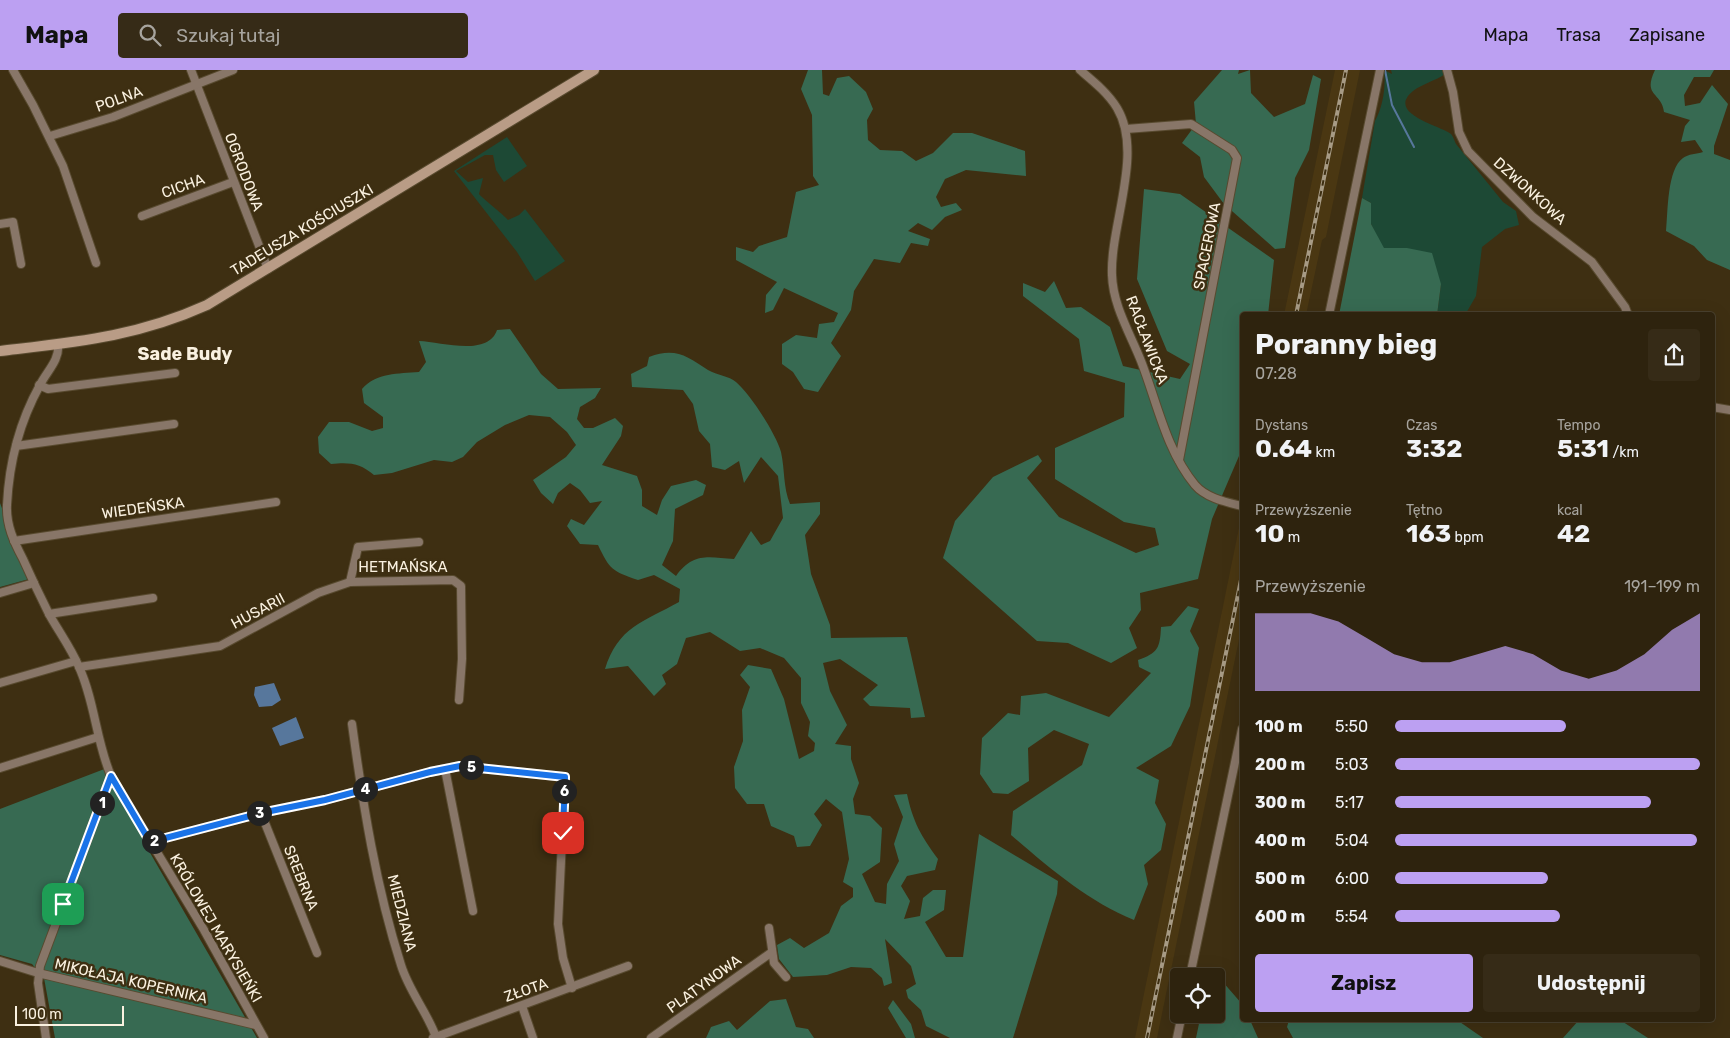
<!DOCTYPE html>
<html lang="pl">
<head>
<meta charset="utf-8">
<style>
	body { margin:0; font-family:Rubik,sans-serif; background:#362b17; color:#f1f3f6; height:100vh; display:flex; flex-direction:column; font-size:19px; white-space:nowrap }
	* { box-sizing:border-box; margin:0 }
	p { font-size:16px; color:#a7a49e }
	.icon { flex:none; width:28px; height:28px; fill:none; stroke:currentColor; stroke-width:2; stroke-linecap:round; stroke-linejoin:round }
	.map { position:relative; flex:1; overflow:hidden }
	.details { position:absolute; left:1240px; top:242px; width:475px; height:710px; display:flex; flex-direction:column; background:#2e230e; border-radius:5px; box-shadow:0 5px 20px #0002,0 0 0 1px #49402e }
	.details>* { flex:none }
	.controls { position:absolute; left:1170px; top:898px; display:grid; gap:10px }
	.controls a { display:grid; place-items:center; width:55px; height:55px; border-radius:5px; background:#2e230e; box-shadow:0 5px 20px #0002,0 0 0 1px #49402e; font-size:25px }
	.scale { position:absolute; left:15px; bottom:12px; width:109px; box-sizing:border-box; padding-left:5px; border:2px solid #faf1e0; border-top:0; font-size:14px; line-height:18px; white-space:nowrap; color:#faf1e0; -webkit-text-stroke:4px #3e2f12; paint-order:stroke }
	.pin { position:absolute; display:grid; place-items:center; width:42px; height:42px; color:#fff; margin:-21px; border-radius:10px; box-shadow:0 2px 8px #0006 }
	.km { position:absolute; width:25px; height:25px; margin:-12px; border-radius:50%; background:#222; color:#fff; font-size:14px; line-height:25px; text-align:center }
	.round { display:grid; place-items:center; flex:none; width:52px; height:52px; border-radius:5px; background:#362b17 }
	.head { display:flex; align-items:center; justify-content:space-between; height:85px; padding:0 15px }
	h1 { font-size:28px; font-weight:700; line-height:38px }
	.figures { display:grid; grid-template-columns:repeat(3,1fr); gap:8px; height:85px; padding:5px 15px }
	.figures div { display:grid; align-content:center }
	.figures b { font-size:25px; font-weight:700 }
	.figures small { font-size:14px; font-weight:400 }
	.figures p { font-size:14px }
	.chart { height:140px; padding:10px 15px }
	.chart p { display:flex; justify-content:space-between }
	.chart svg { width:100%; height:90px; margin-top:5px; fill:#bca0f2; opacity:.7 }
	.action { display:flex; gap:10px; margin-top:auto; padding:10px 15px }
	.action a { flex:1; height:58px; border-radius:5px; background:#bca0f2; color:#111; font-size:20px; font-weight:700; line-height:58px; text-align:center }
	.action a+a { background:#362b17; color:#f1f3f6 }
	ul { padding:0 15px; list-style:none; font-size:16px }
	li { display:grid; grid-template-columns:80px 60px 1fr; align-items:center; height:38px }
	li i { height:12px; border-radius:6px; background:#bca0f2 }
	header { display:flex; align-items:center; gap:30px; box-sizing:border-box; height:70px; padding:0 25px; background:#bca0f2; color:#111 }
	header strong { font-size:24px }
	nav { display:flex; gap:28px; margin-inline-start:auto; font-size:18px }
	.search { width:350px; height:45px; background:#362b17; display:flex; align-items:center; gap:12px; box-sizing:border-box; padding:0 18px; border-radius:5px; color:#a7a49e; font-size:19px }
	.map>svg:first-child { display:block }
	.built { fill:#4a3712 }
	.green { fill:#1d4935 }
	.forest { fill:#376a52 }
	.water { fill:#57779c }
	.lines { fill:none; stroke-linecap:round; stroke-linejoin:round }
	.stream { stroke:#57779c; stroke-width:2 }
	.minor-casing { stroke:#584a2f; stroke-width:10 }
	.secondary-casing { stroke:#584a2f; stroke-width:12 }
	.minor { stroke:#887668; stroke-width:8 }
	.secondary { stroke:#b99c86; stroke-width:10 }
	.rail-casing { stroke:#a79b85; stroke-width:4 }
	.rail { stroke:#3e2f12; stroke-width:2; stroke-dasharray:5.5; stroke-linecap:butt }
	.route-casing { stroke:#fff; stroke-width:10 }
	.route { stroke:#1a73e8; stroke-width:6 }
	.labels { text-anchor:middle; stroke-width:5; stroke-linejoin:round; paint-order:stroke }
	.street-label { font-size:15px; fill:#faf1e0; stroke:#3e2f12 }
	.quarter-label { font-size:18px; font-weight:bold; fill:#faf1e0; stroke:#3e2f12 }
</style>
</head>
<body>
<header>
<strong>Mapa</strong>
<div class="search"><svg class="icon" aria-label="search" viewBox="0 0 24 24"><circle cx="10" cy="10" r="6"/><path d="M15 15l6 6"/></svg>Szukaj tutaj</div>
<nav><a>Mapa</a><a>Trasa</a><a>Zapisane</a></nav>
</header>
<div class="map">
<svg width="1730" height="968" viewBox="0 0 1730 968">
	<rect width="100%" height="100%" fill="#3e2f12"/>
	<g class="built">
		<polygon points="1335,0 1360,0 1326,167 1322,170 1306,245 1284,245"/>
		<polygon points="1242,443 1242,555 1157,968 1135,968"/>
	</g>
	<g class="green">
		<path d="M 1384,0 L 1392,4 L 1391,0 L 1443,0 L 1445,4 C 1435,11 1422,14 1413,21 C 1385,44 1442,56 1451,64 C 1453,66 1455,72 1456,74 L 1503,132 L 1516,141 L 1519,155 L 1505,159 L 1482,177 L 1476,226 L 1465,245 L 1437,245 L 1441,214 L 1383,180 L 1371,154 L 1371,133 L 1362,128 L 1375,51 C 1383,36 1386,17 1384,0 Z"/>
		<path d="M 507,67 L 527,96 L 504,112 L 496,100 L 493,85 L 485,85 L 456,101 L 468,112 L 483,108 L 479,124 C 481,127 503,144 508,150 L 519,145 L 525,139 L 565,191 L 535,211 L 517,182 L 454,101 Z"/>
	</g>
	<g class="forest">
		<polygon points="808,0 822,0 823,24 829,26 837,8 849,6 866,22 873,39 867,50 868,70 880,80 902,81 916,91 933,83 953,63 972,63 1025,81 1026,106 966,100 945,109 936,127 941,137 956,133 962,140 945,147 932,160 918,153 908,161 930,169 928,176 911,173 900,193 874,189 854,221 851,240 831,273 841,286 818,322 804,319 793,302 782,294 782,274 796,265 817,268 819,254 834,252 838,243 784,218 773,240 765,243 766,225 777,212 736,190 736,177 753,182 759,176 787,167 796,122 819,115 813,106 812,45 801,19"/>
		<polygon points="1222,0 1239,0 1238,4 1250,0 1251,23 1274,47 1305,34 1313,5 1321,9 1309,80 1295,108 1285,178 1275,179 1224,134 1204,107 1200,87 1182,73 1196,54 1194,32"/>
		<path d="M 1655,0 L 1714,0 L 1710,7 L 1694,7 L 1684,25 L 1685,36 L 1700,33 L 1712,15 L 1728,34 L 1714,76 L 1714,84 L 1730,90 L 1730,200 L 1707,190 L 1694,176 L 1666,161 C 1668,142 1667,99 1683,88 C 1688,84 1697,84 1703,82 L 1695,70 L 1681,72 L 1685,56 L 1690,50 L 1664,42 C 1662,22 1642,27 1655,0 Z"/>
		<polygon points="1144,119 1180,124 1274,190 1268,245 1242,245 1242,379 1212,449 1198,509 1140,523 1141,540 1129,558 1137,578 1111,593 1068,573 1037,571 943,488 955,451 993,407 1038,385 1042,391 1027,408 1059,447 1136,483 1159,475 1155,458 1124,452 1055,409 1055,378 1124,347 1125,313 1084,301 1079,269 1023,226 1023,213 1045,222 1054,211 1066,238 1081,237 1110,257 1123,296 1180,309 1190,294 1167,281 1137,209"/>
		<polygon points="1362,128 1371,133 1371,154 1384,178 1407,178 1432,183 1441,214 1437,245 1339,245"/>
		<path d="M 510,259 L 541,304 L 558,319 L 601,318 L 595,328 L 580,337 L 577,349 L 584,358 L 593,358 L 615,348 L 623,356 L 621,366 L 602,395 L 637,406 L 642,420 L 642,436 L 657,445 L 662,430 L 671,416 L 696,410 L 706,415 L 703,425 L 675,439 L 673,471 L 662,495 L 676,506 C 693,482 708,487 734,489 L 751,461 L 761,475 L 770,471 L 783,448 L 778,406 L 761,387 L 744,413 L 739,391 L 725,400 L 712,397 L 710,374 L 699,361 L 693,334 L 683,320 L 632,317 L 631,304 L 647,296 L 649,287 C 675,277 687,286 708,300 C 717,305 729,306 736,312 C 751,325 776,364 781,382 C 785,400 783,417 790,434 L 820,432 L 820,444 L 805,465 L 811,504 L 830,555 L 831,568 L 907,567 L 925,647 L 911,648 L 910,638 L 870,636 L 863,629 L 878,615 L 840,589 L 823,593 L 830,621 L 847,655 L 835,674 L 851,676 L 851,689 L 859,713 L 853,729 L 855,744 L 870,746 L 882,758 L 880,792 L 862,804 L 875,832 L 886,834 L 887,814 L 899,791 L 894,774 L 903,747 L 894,725 L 907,724 C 913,752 921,766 938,789 L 935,800 L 907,806 L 901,816 L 910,831 L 904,849 L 920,846 L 923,828 L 933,820 L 946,820 L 944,840 L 925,852 L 946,887 L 963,887 L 979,764 L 1058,811 L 1057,824 L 1013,968 L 950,968 L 926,956 L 921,940 L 908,928 L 906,920 L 916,914 L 911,896 L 885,869 L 892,913 L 884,916 L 882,908 L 871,898 L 851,897 L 827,905 L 793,907 L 779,889 L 777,875 L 790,868 L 804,878 L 829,863 L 841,836 L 853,827 L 853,818 L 843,812 L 849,789 L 842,742 L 826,729 L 814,744 L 822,755 L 810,776 L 797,777 L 794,766 L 771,756 L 764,734 L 747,734 L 735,718 L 734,697 L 743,671 L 742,640 L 750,617 L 740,605 L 748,595 L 771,599 L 784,629 L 799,689 L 814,681 L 815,673 L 808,666 L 810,652 L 801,633 L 801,608 L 784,588 L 760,578 L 740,581 L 710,562 L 686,568 L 677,594 L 662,605 L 666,614 L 654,626 L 628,596 L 605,599 C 618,557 643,552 679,532 L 680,519 L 654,505 L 638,510 C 612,501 610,500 598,475 L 580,474 L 567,456 L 571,449 L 584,455 L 602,431 L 590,433 L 580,420 L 570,413 L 558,423 L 553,434 L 541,423 L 533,410 L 566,387 L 576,375 L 567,362 L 550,347 L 529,345 L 505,355 L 477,372 L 463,387 L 452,392 L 434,390 L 392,403 L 374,405 C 360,393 349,392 331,394 L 319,383 L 318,367 L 329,352 L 349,352 L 372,361 L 383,358 L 383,347 L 364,333 L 362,319 C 377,302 398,304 419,302 L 426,292 L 419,271 C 441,272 488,287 497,260 Z"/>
		<polygon points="0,433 29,509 0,517"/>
		<path d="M 1188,536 L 1199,539 L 1190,561 L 1199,578 L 1190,636 L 1171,676 L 1136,698 L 1159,710 L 1155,733 L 1166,754 L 1161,780 L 1144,795 L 1148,814 L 1134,850 C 1089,832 1048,797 1011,765 L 1013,741 L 1082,695 L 1089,674 L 1054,660 L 1028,678 L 1029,711 L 1008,724 L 993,723 L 980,704 L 982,668 L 1008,643 L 1020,645 L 1021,626 L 1046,623 L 1109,647 L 1151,603 L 1139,597 L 1138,590 C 1158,583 1160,578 1161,557 L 1171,556 Z"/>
		<polygon points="107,698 149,781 257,968 55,968 44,908 32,894 0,885 0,739"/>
		<polygon points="1216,911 1222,911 1242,934 1242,950 1250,950 1258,968 1196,968 1201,944 1216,944"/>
		<polygon points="786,929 796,957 808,959 814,968 706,968 711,957 729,951 737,960 770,931"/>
		<polygon points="893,930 911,954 915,968 906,968 888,938"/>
		<polygon points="1289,950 1457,950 1483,968 1293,968 1287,957"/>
		<polygon points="1579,950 1620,950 1648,968 1563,968"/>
	</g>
	<g class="water">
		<polygon points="274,613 281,630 272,636 259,637 254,625 255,617"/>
		<polygon points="296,647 304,668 280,676 272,658"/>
	</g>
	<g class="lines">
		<polyline class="stream" points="1385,0 1392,35 1414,77"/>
		<defs>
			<g id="minor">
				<polyline points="13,0 33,35 63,96 96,193"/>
				<polyline points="191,0 268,199"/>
				<path d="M 1080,0 C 1093,11 1108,23 1117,38 C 1144,83 1110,155 1112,205 C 1113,236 1130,263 1141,291 C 1157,332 1166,380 1195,415 C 1206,428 1226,432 1242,436"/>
				<polyline points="1447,0 1453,22 1459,62 1468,81 1533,147 1592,192 1625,237 1628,245"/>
				<polyline points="1126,59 1191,54 1232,80 1237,88 1179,390"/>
				<polyline points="50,66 113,47 233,0"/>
				<polyline points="142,146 233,112"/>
				<polyline points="0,154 13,152 21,194"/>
				<polyline points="1329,245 1380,0"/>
				<path d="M 58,274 C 60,290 47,301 40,315 C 20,351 9,394 7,435 C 6,455 14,472 23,489 C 31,507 40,526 49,544 C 59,562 71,578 79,597 C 95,632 96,671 111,706 L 204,860 L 264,968"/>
				<polyline points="39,315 48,319 175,303"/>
				<polyline points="1712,337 1730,340"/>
				<polyline points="16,376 174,354"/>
				<polyline points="14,471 276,432"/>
				<polyline points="350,512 358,477 419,472"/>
				<polyline points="0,523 34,513"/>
				<polyline points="49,544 153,528"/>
				<polyline points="79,597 220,576 318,523 350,512 453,510 461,516 462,589 459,630"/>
				<polyline points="0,613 76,591"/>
				<path d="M 352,654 C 363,735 376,817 401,895 C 409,921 427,942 436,967"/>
				<polyline points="0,698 98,667"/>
				<polyline points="445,699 473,841"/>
				<polyline points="261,743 317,883"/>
				<polyline points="150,772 261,743 325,730 430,702 460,696 565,707 558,854 563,888 572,918"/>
				<polyline points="769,858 774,893 786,907"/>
				<polyline points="0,891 38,903 256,955"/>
				<polyline points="1190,906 1242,659"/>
				<polyline points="522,936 533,968"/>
				<polyline points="46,968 38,913 40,896 111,706"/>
				<polyline points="433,968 628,896"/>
				<polyline points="651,968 772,882"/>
				<polyline points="1177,968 1182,944"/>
			</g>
			<path id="secondary" d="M 0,281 C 76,272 136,267 207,235 L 594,0"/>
		</defs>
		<use href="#minor" class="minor-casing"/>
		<use href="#secondary" class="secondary-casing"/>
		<use href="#minor" class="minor"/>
		<use href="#secondary" class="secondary"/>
		<defs>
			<g id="rail">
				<polyline points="1296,245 1346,0"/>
				<polyline points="1147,968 1242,505"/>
			</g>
		</defs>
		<use href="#rail" class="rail-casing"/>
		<use href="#rail" class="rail"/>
	</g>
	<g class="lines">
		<defs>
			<polyline id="route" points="63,834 111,706 150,772 261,743 325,730 430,702 460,696 565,707 563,763"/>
		</defs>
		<use href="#route" class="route-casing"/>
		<use href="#route" class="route"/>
	</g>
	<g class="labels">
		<g class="street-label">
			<text transform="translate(119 29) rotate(-20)" y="5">POLNA</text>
			<text transform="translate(244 102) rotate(69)" y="5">OGRODOWA</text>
			<text transform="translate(183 116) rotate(-20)" y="5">CICHA</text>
			<text transform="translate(1530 121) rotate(42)" y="5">DZWONKOWA</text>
			<text transform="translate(302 160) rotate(-31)" y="5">TADEUSZA KOŚCIUSZKI</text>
			<text transform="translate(1207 176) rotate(-79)" y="5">SPACEROWA</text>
			<text transform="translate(1147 270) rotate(69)" y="5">RACŁAWICKA</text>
			<text transform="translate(143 438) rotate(-8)" y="5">WIEDEŃSKA</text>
			<text x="403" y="502">HETMAŃSKA</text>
			<text transform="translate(258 541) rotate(-28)" y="5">HUSARII</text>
			<text transform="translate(301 808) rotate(68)" y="5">SREBRNA</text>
			<text transform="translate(402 843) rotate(76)" y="5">MIEDZIANA</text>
			<text transform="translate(216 858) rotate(60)" y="5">KRÓLOWEJ MARYSIEŃKI</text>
			<text transform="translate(131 911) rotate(13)" y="5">MIKOŁAJA KOPERNIKA</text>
			<text transform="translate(704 914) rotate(-36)" y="5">PLATYNOWA</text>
			<text transform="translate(526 920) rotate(-19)" y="5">ZŁOTA</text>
		</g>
		<g class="quarter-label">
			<text x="185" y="290">Sade Budy</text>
		</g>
	</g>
</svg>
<div class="controls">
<a><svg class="icon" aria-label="locate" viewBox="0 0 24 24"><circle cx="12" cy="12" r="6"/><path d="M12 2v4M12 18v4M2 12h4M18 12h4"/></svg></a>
</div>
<div class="scale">100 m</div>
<div class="pin" style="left:63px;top:834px;background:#1e9e55"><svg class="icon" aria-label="arrive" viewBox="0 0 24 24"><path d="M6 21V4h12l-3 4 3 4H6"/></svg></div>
<div class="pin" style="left:563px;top:763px;background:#d93025"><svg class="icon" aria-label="check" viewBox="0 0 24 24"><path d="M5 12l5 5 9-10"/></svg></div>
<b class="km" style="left:102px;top:733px">1</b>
<b class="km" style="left:154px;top:771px">2</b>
<b class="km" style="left:259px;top:743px">3</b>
<b class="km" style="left:365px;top:719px">4</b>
<b class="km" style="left:471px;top:697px">5</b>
<b class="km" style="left:564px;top:721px">6</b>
<section class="details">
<div class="head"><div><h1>Poranny bieg</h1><p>07:28</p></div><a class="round"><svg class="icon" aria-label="share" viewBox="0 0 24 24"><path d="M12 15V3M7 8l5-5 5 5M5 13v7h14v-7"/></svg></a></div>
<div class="figures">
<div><p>Dystans</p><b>0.64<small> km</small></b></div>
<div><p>Czas</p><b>3:32</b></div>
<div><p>Tempo</p><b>5:31<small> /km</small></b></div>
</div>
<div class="figures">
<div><p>Przewyższenie</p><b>10<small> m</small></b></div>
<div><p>Tętno</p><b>163<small> bpm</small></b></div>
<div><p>kcal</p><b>42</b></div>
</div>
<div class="chart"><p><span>Przewyższenie</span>191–199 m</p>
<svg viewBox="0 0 160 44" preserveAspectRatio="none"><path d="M0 44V6L10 6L20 6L30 10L40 18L50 26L60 30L70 30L80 26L90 22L100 26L110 34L120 38L130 34L140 26L150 14L160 6V44z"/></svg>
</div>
<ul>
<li><b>100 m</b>5:50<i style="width:56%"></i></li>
<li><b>200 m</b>5:03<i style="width:100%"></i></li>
<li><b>300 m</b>5:17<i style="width:84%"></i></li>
<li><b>400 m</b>5:04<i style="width:99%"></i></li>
<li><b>500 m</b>6:00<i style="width:50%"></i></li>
<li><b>600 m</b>5:54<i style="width:54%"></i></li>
</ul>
<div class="action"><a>Zapisz</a><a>Udostępnij</a></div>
</section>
</div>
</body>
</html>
